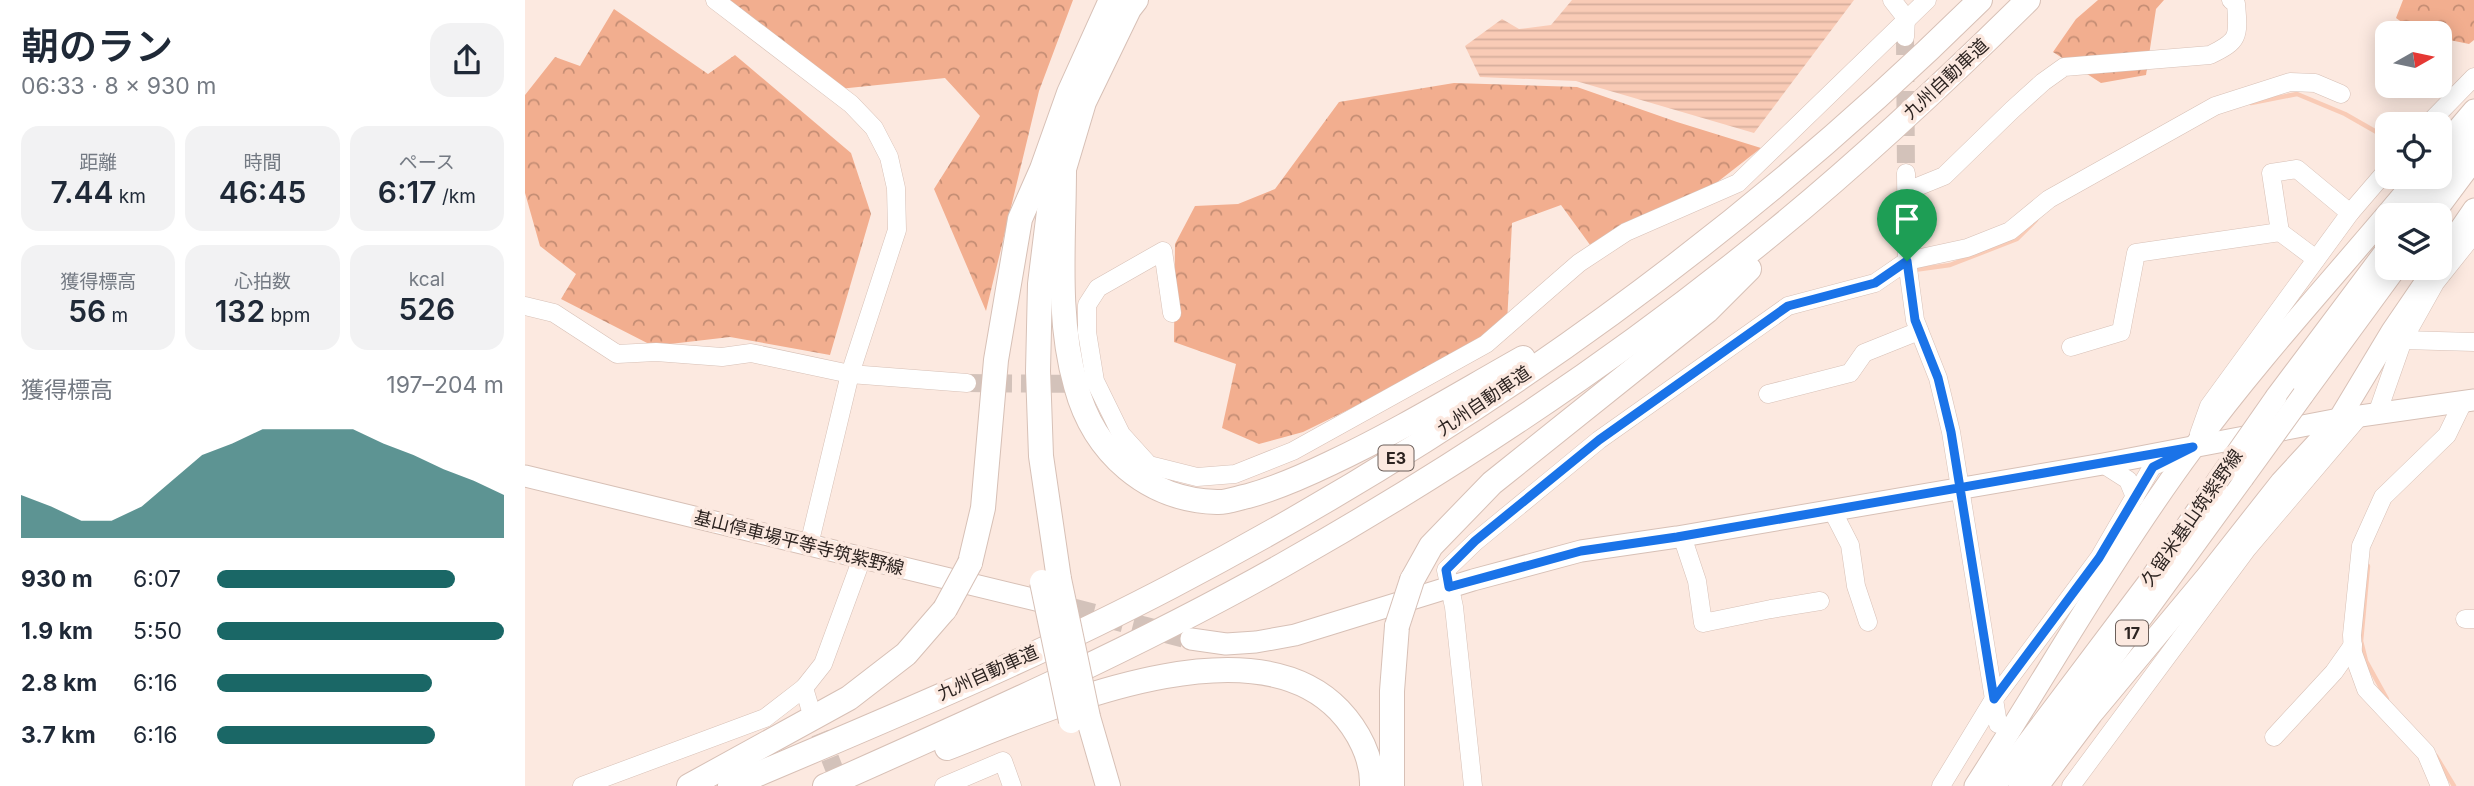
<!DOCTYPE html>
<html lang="ja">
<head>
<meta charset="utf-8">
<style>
	body { margin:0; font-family:Inter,"Noto Sans JP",sans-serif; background:#f2f2f3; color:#1f2937; height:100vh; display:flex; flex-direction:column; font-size:26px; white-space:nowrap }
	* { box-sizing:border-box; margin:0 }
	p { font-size:23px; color:#747a83 }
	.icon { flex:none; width:38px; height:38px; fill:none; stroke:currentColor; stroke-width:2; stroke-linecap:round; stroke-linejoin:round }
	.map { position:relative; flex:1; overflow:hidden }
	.side { display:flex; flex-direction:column; background:#fff; width:525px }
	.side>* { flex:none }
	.needle { width:46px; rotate:81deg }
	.buttons { position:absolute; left:1850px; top:21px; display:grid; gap:14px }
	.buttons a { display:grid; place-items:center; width:77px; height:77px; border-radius:14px; background:#fff; box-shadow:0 4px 18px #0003; font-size:35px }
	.pin { position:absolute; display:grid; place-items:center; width:60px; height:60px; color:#fff; margin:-72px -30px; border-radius:50% 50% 50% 0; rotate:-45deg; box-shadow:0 0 7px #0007 }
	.pin .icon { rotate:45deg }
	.round { display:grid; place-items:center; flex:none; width:74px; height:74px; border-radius:21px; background:#f2f2f3 }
	.head { display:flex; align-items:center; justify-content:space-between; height:119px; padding:0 21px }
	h1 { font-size:38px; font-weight:600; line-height:52px }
	.stats { display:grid; grid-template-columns:repeat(3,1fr); gap:10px; height:119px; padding:7px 21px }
	.stats div { display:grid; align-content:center; border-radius:18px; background:#f2f2f3; text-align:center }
	.stats b { font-size:30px; font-weight:600 }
	.stats small { font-size:19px; font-weight:400 }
	.stats p { font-size:19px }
	.chart { height:196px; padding:14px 21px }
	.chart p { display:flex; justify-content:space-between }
	.chart svg { width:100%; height:126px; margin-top:7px; fill:#1a6766; opacity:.7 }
	ul { padding:0 21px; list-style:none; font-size:23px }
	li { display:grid; grid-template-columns:112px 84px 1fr; align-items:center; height:52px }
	li i { height:18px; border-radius:9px; background:#1a6766 }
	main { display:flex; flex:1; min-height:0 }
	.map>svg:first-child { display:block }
	.forest { fill:url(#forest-crowns) }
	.water { fill:url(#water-rules) }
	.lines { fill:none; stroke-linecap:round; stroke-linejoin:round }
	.stream { stroke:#f9cbb6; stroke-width:4.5 }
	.minor-tunnel { stroke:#d3c2ba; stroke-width:18; stroke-dasharray:18 9; stroke-linecap:butt }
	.major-tunnel { stroke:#d3c2ba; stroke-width:21; stroke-dasharray:21 10; stroke-linecap:butt }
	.minor-casing { stroke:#d7c0b6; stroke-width:19 }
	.major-casing { stroke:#d7c0b6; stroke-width:23 }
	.highway-casing { stroke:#d7c0b6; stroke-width:26 }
	.minor { stroke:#fff; stroke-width:18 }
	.major { stroke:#fff; stroke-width:21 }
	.highway { stroke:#fff; stroke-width:24 }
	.major-bridge-casing { stroke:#d7c0b6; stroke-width:23; stroke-linecap:butt }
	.highway-bridge-casing { stroke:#d7c0b6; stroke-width:26; stroke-linecap:butt }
	.major-bridge { stroke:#fff; stroke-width:21 }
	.highway-bridge { stroke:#fff; stroke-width:24 }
	.route-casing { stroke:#fff; stroke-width:14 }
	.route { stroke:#1a73e8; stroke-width:9 }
	.labels { text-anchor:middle; stroke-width:7; stroke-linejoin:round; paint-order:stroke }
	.shield { fill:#fce9e0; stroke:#6b5f5a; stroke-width:2 }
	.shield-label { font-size:16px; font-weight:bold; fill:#2d2421 }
	.street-label { font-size:18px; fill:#2d2421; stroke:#fce9e0 }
</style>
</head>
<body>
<main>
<section class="side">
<div class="head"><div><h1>朝のラン</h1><p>06:33 · 8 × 930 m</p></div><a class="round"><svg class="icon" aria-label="share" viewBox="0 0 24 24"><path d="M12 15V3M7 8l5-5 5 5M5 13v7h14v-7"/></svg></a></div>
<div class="stats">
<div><p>距離</p><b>7.44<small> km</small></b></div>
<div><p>時間</p><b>46:45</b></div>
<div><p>ペース</p><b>6:17<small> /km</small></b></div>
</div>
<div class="stats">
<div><p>獲得標高</p><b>56<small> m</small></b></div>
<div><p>心拍数</p><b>132<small> bpm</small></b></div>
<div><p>kcal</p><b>526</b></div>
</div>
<div class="chart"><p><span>獲得標高</span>197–204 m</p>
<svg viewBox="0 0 160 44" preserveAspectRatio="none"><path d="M0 44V29L10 33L20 38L30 38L40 33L50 24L60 15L70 11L80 6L90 6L100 6L110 6L120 11L130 15L140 20L150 24L160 29V44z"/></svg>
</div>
<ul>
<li><b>930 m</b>6:07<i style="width:83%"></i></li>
<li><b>1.9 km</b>5:50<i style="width:100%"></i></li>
<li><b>2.8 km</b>6:16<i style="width:75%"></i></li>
<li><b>3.7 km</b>6:16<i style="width:76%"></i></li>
</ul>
</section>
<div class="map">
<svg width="1949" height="786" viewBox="0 0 1949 786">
	<defs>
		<pattern id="forest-crowns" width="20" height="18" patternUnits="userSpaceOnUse" patternTransform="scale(1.75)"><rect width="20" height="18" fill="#f2ae8f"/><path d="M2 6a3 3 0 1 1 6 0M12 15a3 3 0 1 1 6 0" fill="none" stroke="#c48d74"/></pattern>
		<pattern id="water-rules" width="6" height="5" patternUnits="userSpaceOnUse" patternTransform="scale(1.75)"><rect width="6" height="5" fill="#f9cbb6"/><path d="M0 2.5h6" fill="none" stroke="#d6ae9c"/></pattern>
	</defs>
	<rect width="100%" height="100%" fill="#fce9e0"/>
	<g class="forest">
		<polygon points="200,0 548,0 514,91 461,311 409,189 455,116 420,78 314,89"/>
		<polygon points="1573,0 1639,0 1631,9 1621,75 1576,83 1528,52 1551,19"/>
		<polygon points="1878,0 1949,0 1949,40 1944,44 1915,38 1914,33 1891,32 1871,18"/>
		<polygon points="89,9 183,74 210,55 326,153 346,214 305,355 205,337 128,346 36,299 51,274 15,246 0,193 0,95 30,57 55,66"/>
		<polygon points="929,83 1052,87 1152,122 1236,148 1172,198 1068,249 1036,205 987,223 982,324 825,409 778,432 734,444 697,428 711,364 649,342 650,244 670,206 713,204 750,189 814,102"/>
	</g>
	<polygon class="water" points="1047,0 1329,0 1229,133 1051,81 955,77 940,46 977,19 994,29 1026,25"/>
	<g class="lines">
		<g class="stream">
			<polyline points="1726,103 1772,94 1820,114 1862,138"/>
			<polyline points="1389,270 1425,265 1492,239 1511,220"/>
			<polyline points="1843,566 1836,641 1841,661 1862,699"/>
			<polyline points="1911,756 1929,786"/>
		</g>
		<g class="minor-tunnel">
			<polyline points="1380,37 1381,173"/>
			<polyline points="442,383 559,384"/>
			<polyline points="285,708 316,786"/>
		</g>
		<polyline class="major-tunnel" points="548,609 666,639"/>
		<defs>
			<g id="minor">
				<polyline points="190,0 326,104 349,128 364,157 371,188 372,230 325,374 284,545"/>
				<polyline points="1367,0 1381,18 1380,37"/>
				<polyline points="1903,124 1949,77"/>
				<polyline points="1381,173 1382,261 1390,320 1413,378 1426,432 1473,724"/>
				<path d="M 1382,191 L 1419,176 L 1487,110 L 1518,82 L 1539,67 L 1685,55 C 1714,41 1714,37 1711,4 L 1706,0"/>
				<polyline points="1755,232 1746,173 1772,169 1825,213"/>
				<polyline points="0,306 29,313 92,354 131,352 197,357 226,353 325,374 442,383"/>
				<polyline points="647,313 638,251 573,288 562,305 562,332 570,381 596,434 624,465 672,477 710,474 768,451 961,344 1054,263 1101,232 1213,183 1402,0"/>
				<polyline points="1878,340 1949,342"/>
				<polyline points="1546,347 1596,332 1611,253 1755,232 1791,259"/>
				<polyline points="1243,394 1325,373 1339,353 1394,331"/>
				<polyline points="1852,414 1878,340 1910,283 1949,234"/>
				<polyline points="1674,434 1684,406 1825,213 1862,170"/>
				<polyline points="1578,464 1603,480 1610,497"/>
				<polyline points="1307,510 1325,545 1331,586 1343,622"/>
				<polyline points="1157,536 1172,581 1178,623 1246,609 1295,601"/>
				<polyline points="1940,619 1949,619"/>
				<polyline points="285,708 279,688 298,664 337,558"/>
				<polyline points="1749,737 1809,672 1828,645"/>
				<polyline points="57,786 240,718 279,688"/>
				<polyline points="419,786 478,761 487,786"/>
				<polyline points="948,786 929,607 921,570 950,542 1074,440 1263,306 1350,283 1382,261 1442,248 1485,231 1524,199 1690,106 1765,82 1790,83 1816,94"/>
				<polyline points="1416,786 1469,699 1574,558 1627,467 1656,453"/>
				<polyline points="1546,786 1722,549 1834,417"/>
				<polyline points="1915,786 1901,753 1841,689 1828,653 1827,635 1836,546 1858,497 1922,435 1938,402"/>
			</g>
			<g id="major">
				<polyline points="1914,151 1949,110"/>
				<polyline points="1887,215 1949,132"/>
				<polyline points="1908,215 1949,160"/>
				<polyline points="1914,260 1949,209"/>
				<polyline points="1778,395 1871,268"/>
				<polyline points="1751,397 1862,249"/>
				<polyline points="0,476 536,606"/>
				<polyline points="666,639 701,644 731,642 770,635 948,580 1056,551 1152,537 1578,464 1814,419 1949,400"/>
				<path d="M 1450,786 C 1523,673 1589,555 1669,447 C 1738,353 1819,267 1893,177"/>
				<polyline points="1470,786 1622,584 1693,480"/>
				<polyline points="1494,786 1718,478"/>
				<polyline points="1513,786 1567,714 1682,576 1756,482 1814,419 1867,331 1910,268"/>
			</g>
			<g id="highway">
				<path d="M 539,169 C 539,241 531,316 551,386 C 569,453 622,500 692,502 C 701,503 713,498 723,496 C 752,488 779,476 806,463 C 872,432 934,394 998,358"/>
				<polyline points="445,563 458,508 471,360 495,219 517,169 544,93 586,0"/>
				<polyline points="534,579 516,456 513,371 515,284 525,203 539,169 559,102 604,9 611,0"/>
				<polyline points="887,580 906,546 967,483 1182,311 1224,269"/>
				<polyline points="563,717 583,786"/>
				<path d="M 422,748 C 520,710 725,617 814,710 C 833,730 848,758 847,786"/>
				<polyline points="164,786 324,698 381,654 420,609"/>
				<path d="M 205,786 C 353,723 504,661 647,586 C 943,431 1217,235 1455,0"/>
				<path d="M 300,786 C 455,717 611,648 758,565 C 931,467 1098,356 1251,230 C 1339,158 1422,80 1503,0"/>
				<polyline points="867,786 867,691 872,626"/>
			</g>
		</defs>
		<use href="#minor" class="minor-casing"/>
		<use href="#major" class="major-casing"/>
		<use href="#highway" class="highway-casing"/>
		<use href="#minor" class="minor"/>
		<use href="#major" class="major"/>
		<use href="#highway" class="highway"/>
		<defs>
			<g id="major-bridge">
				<polyline points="1718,478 1778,395"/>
				<polyline points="1693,480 1751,397"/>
			</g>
			<g id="highway-bridge">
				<polyline points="534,579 563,717"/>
				<polyline points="517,582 546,721"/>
				<polyline points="420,609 445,563"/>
				<polyline points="872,626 887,580"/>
			</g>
		</defs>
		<use href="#major-bridge" class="major-bridge-casing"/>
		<use href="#highway-bridge" class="highway-bridge-casing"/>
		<use href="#major-bridge" class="major-bridge"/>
		<use href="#highway-bridge" class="highway-bridge"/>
	</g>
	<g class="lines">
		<defs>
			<polyline id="route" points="1382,261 1350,283 1263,306 1074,440 950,541 921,570 924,587 1056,551 1152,537 1668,447 1628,467 1574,558 1469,699 1426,432 1413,378 1390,320 1382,261"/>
		</defs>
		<use href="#route" class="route-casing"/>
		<use href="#route" class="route"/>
	</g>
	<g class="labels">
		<g class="shield">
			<rect x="853.5" y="445.5" width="35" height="25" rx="5"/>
			<rect x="1591" y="620.5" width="32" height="25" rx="5"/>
		</g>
		<g class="shield-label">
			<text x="871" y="464">E3</text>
			<text x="1607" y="639">17</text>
		</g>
		<g class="street-label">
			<text transform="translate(1421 79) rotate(-43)" y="6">九州自動車道</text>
			<text transform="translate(959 401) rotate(-34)" y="6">九州自動車道</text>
			<text transform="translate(1667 518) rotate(-55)" y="6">久留米基山筑紫野線</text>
			<text transform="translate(274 543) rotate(14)" y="6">基山停車場平等寺筑紫野線</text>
			<text transform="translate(463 673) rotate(-24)" y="6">九州自動車道</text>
		</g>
	</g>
</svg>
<div class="buttons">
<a><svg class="needle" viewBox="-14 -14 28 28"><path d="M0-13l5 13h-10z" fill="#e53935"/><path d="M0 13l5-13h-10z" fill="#747a83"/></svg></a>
<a><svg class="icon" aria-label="locate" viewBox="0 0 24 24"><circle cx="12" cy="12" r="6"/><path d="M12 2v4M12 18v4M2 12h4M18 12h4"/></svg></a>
<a><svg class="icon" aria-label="layers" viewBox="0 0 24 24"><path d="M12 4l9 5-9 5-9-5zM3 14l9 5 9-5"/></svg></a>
</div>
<div class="pin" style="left:1382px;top:261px;background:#1e9e55"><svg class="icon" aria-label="arrive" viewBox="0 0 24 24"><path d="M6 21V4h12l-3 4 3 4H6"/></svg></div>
</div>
</main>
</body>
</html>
